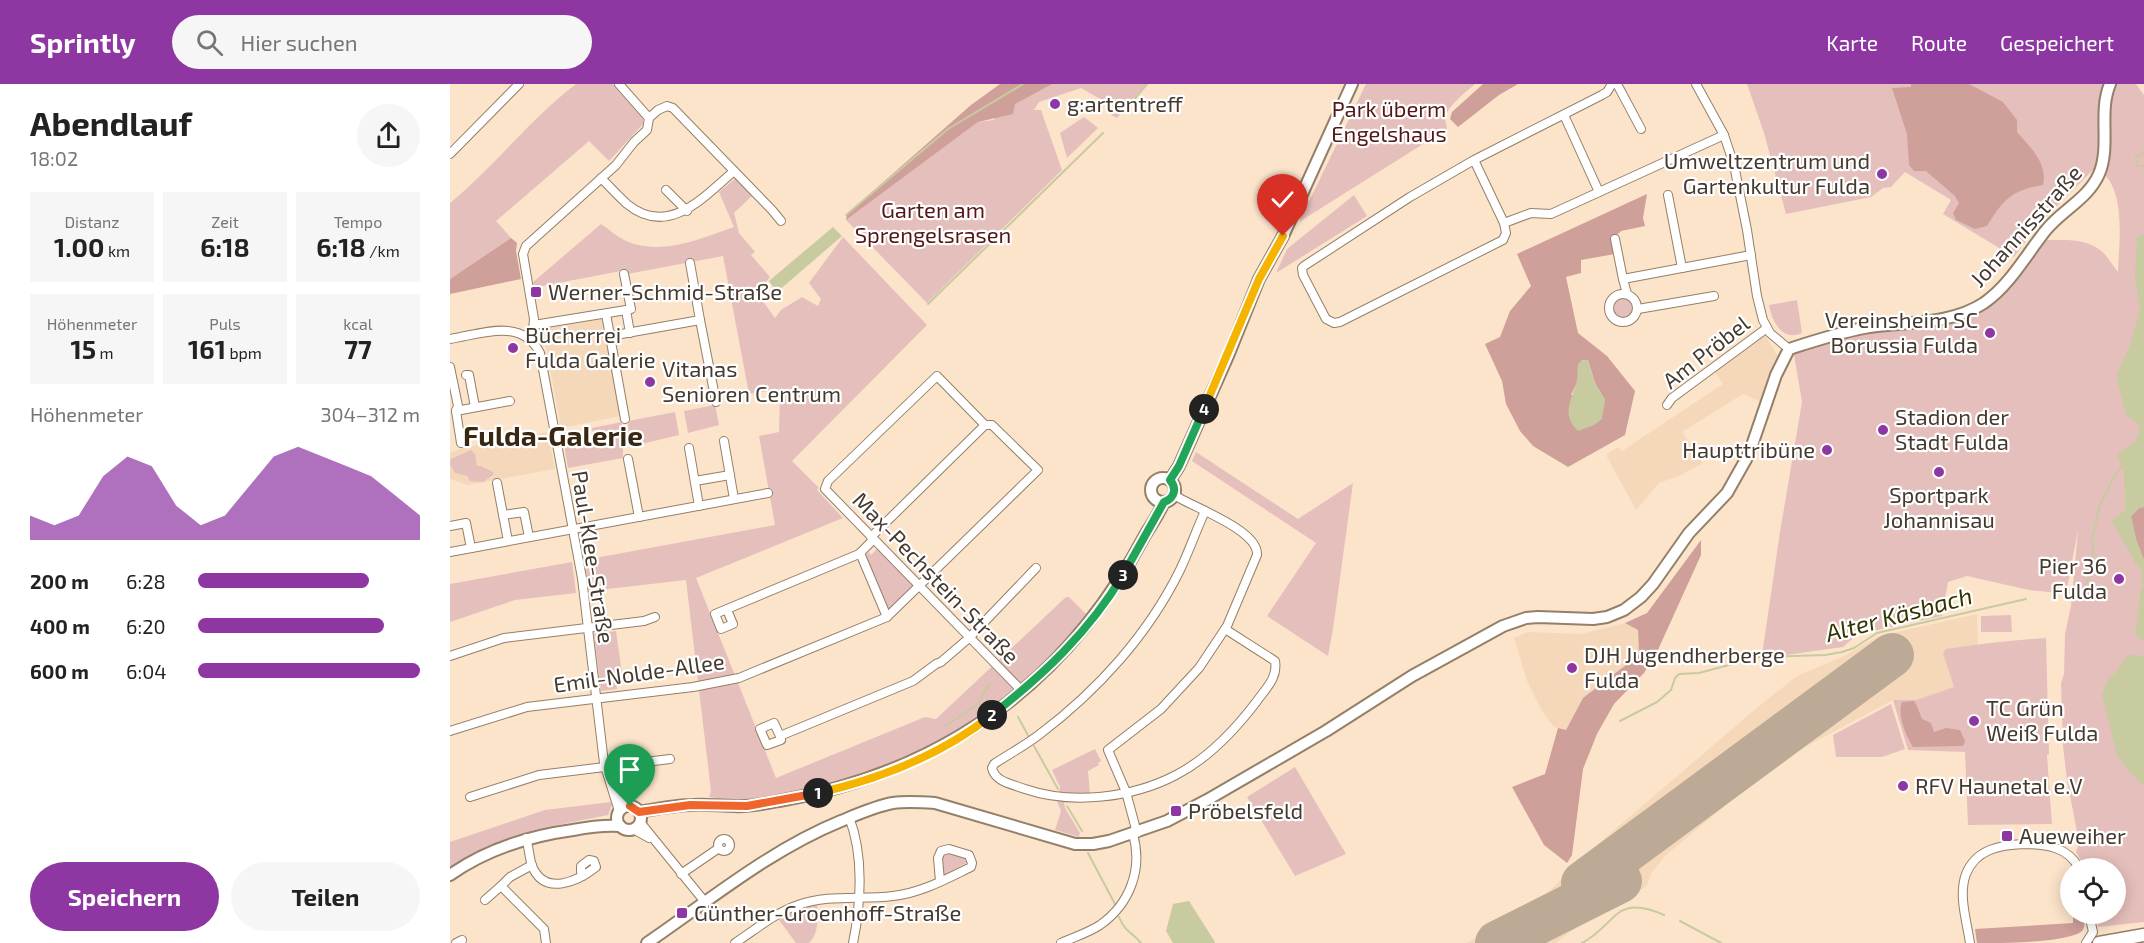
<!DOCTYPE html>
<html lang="de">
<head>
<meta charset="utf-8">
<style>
	body { margin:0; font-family:"Exo 2",sans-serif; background:#f6f6f6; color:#222; height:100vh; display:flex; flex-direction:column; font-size:22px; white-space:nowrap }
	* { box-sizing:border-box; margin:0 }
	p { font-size:20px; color:#767676 }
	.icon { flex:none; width:33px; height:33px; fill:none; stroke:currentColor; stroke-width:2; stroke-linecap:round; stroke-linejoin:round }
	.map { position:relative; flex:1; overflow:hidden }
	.side { display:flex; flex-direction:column; background:#fff; width:450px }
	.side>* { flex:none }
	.controls { position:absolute; left:1610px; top:774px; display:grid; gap:12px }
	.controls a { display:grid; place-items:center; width:66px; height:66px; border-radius:50%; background:#fff; box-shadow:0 3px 15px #0003; font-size:30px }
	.pin { position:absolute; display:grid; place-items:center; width:51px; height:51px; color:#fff; margin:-62px -26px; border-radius:50% 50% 50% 0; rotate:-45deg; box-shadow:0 0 6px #0007 }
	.pin .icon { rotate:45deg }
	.km { position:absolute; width:30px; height:30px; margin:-15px; border-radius:50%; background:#222; color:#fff; font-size:16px; line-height:30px; text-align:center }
	.round { display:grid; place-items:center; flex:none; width:63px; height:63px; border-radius:32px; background:#f6f6f6 }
	.overview { display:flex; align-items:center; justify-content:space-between; height:102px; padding:0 30px }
	h1 { font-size:33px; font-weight:700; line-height:45px }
	.stats { display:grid; grid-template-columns:repeat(3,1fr); gap:9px; height:102px; padding:6px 30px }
	.stats div { display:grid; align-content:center; border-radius:0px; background:#f6f6f6; text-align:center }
	.stats b { font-size:26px; font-weight:700 }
	.stats small { font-size:16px; font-weight:400 }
	.stats p { font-size:16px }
	.chart { height:168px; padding:12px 30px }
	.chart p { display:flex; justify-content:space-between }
	.chart svg { width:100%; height:108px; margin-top:6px; fill:#8e36a2; opacity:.7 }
	.action { display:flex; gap:12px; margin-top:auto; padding:12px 30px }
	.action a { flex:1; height:69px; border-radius:36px; background:#8e36a2; color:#fff; font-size:24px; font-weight:700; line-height:69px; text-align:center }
	.action a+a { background:#f6f6f6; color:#222 }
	ul { padding:0 30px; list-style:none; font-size:20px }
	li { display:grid; grid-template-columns:96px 72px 1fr; align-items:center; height:45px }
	li i { height:15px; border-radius:8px; background:#8e36a2 }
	header { display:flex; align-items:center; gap:36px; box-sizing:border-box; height:84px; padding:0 30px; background:#8e36a2; color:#fff }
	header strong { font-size:28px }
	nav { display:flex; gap:33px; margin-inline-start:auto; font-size:21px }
	.search { width:420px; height:54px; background:#f6f6f6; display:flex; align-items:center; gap:15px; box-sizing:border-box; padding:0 21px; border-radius:33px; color:#767676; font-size:22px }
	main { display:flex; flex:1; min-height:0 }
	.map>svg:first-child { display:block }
	.built { fill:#f5d8b9 }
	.green { fill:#e5bfbc }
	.forest { fill:#cf9f9a; fill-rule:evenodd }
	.water { fill:#c7cb9f }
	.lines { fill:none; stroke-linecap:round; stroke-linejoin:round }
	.stream { stroke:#c7cb9f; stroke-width:2 }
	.runway { stroke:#bdaa96; stroke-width:44 }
	.street-casing { stroke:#947f68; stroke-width:10 }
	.secondary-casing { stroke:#947f68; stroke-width:14 }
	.primary-casing { stroke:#947f68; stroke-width:15 }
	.street { stroke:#fff; stroke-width:8 }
	.secondary { stroke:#fff; stroke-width:10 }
	.primary { stroke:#fff; stroke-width:12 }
	.split-1-casing { stroke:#fff; stroke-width:12 }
	.split-2-casing { stroke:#fff; stroke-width:12 }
	.split-3-casing { stroke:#fff; stroke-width:12 }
	.split-4-casing { stroke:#fff; stroke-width:12 }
	.split-5-casing { stroke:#fff; stroke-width:12 }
	.split-1 { stroke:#f0652b; stroke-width:8 }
	.split-2 { stroke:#f5b400; stroke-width:8 }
	.split-3 { stroke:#22a559; stroke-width:8 }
	.split-4 { stroke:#22a559; stroke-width:8 }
	.split-5 { stroke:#f5b400; stroke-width:8 }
	.poi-dot { fill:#8e36a2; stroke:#fff; stroke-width:2 }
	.labels { text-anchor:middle; stroke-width:4.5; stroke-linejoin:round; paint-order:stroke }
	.poi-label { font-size:22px; fill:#443a30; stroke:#fff; text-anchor:start }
	.park-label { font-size:22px; fill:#531717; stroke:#fff }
	.street-label { font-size:22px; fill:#443a30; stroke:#fff }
	.water-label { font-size:24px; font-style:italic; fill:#333500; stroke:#fff }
	.district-label { font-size:28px; font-weight:bold; fill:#392713; stroke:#fff }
</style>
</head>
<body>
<header>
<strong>Sprintly</strong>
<div class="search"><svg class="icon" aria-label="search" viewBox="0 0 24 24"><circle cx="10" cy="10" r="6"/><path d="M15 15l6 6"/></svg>Hier suchen</div>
<nav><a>Karte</a><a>Route</a><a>Gespeichert</a></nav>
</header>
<main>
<section class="side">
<div class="overview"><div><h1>Abendlauf</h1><p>18:02</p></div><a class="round"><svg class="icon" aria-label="share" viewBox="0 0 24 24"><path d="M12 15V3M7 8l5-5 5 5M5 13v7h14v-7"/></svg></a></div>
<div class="stats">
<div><p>Distanz</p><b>1.00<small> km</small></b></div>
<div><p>Zeit</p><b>6:18</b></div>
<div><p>Tempo</p><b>6:18<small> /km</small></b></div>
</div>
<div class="stats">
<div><p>Höhenmeter</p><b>15<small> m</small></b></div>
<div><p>Puls</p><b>161<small> bpm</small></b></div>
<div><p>kcal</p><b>77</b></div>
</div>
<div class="chart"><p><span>Höhenmeter</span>304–312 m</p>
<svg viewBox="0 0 160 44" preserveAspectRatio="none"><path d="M0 44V34L10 38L20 34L30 18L40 10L50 14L60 30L70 38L80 34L90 22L100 10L110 6L120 10L130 14L140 18L150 26L160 34V44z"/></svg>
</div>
<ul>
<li><b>200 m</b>6:28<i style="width:77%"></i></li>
<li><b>400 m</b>6:20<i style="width:84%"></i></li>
<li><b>600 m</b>6:04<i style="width:100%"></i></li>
</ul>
<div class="action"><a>Speichern</a><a>Teilen</a></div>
</section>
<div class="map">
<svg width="1694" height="859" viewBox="0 0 1694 859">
	<rect width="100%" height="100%" fill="#fce4cb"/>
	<g class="built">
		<polygon points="152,235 171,332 111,344 93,247 94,245"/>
		<polygon points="1315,251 1328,272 1311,318 1293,310 1232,348 1253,379 1231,391 1209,399 1186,426 1156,371 1168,363 1172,367 1273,300 1265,288"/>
		<polygon points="98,348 105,385 17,401 0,395 0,369 12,364"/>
		<polygon points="1527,530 1528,562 1510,563 1505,603 1466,616 1443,616 1329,677 1216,771 1202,788 1196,803 1150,825 1106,859 1016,859 1076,830 1141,766 1309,622 1347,592 1392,573 1429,552"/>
		<polygon points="1175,539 1188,546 1189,571 1133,614 1116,646 1104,643 1092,627 1077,597 1064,554 1078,548 1131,550"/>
	</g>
	<g class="green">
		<path d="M 126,0 L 163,0 L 191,30 L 193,33 L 193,40 L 159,77 L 139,57 L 46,137 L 61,154 L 0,195 L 0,119 C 45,82 80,35 126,0 Z"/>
		<polygon points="552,0 696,0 667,34 661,31 664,23 631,4 589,18 584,26 591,26 612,86 477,219 396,136 528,38 544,36"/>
		<path d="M 916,0 L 1025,0 C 1017,7 995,24 995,35 C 995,38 997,41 997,45 L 849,138 Z"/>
		<polygon points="1297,0 1654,0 1651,5 1648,71 1644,85 1586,143 1564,173 1493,130 1501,116 1455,88 1441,103 1433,104 1421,113 1336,130 1314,49"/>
		<path d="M 1665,0 L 1686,0 L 1694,11 L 1694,838 L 1648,843 L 1646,830 L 1665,830 L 1665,784 L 1635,784 L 1626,768 L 1629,758 L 1617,696 L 1613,662 L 1611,599 L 1614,590 L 1615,550 L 1621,522 L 1628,446 L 1616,510 L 1579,506 L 1517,492 L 1498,498 L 1492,532 L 1408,550 L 1393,563 L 1329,572 L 1312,571 L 1330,448 L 1352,318 L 1344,271 C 1375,251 1428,248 1465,244 C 1488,241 1511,240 1531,228 C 1559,211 1577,182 1596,156 C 1615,156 1635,154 1650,166 C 1658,172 1662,181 1668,188 C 1669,160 1676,110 1653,89 L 1659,54 L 1662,2 Z"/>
		<polygon points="634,33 648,44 617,74 610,49"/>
		<path d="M 286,94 L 304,110 L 284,129 L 289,149 L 305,168 L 301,171 L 320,193 L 307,209 L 325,234 L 331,226 L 352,213 L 368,222 L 371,215 L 359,199 L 393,153 L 477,241 L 342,377 L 369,404 L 367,406 L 393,434 L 246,494 L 326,694 L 475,633 L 486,635 L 616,513 L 619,513 L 640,534 L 559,615 L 488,663 L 393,696 L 328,713 L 287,717 L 259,713 L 261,707 L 236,496 L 140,507 L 134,476 L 325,441 L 309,352 L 329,348 L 330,305 L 299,310 L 273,172 L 172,191 L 171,187 L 87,203 L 82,199 L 151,140 C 159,145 166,152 174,156 C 210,173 249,155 284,143 L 269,108 Z"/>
		<polygon points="904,111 917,132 826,189 837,165"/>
		<circle cx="1173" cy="223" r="11"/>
		<path d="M 1347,216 L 1352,249 C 1333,258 1322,238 1319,221 Z"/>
		<polygon points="265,321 269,341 238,349 234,327"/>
		<polygon points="225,328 229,351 179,363 178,337"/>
		<polygon points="172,338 173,374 118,384 112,349 122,347 126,365 145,361 142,344"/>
		<polygon points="21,366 25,370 27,382 31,382 43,388 43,391 33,398 20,397 17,392 5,389 0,380 1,375"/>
		<polygon points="746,368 848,435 903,399 883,545 878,572 817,532 866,459 742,377"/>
		<polygon points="427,465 461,499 470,502 437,533 414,473 419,468 421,471"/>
		<polygon points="122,478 126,509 65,516 0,538 0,500"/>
		<polygon points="1561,531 1562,548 1531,548 1531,532"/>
		<polygon points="166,547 173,596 166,597 167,605 151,607 144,550"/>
		<path d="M 1596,554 L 1599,670 L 1597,671 L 1602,740 L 1518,741 L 1515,668 L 1458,666 L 1443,616 L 1466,616 L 1504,603 L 1493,569 L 1496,565 C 1530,560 1562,556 1596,554 Z"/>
		<polygon points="1441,620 1455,665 1432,673 1386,673 1383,651"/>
		<polygon points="645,665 651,677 648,679 649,681 638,687 640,710 609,709 610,703 602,686"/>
		<polygon points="845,683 896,770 845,792 797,713"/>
		<polygon points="607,717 614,718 615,724 630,749 629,753 605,746 611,727"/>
		<path d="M 161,718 L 162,721 L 158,731 C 120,739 82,744 45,759 C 29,765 14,775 0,783 L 0,758 L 95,726 Z"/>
		<polygon points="495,768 514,771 518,778 495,790 492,788 491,772"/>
		<path d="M 367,820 C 368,834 369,849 359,859 L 346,859 L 329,836 L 353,823 Z"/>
	</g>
	<g class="forest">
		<polygon points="550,0 602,0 565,20 563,30 528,38 396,136 397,130 521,21"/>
		<polygon points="1033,0 1068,0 1049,11 1008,43 1000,35 1002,28"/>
		<path d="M 1461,0 L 1519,0 L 1553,18 L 1567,36 L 1567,48 C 1580,63 1598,79 1593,101 C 1561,106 1553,116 1537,142 L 1525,145 L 1506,136 L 1503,129 L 1509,119 L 1505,112 L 1476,87 L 1464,87 L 1459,81 L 1457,50 L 1442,4 L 1461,3 Z"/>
		<path d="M 1197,110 L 1193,134 L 1195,142 L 1171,147 L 1162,156 L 1165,170 L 1131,176 L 1131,189 L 1116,193 L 1128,249 L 1157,272 L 1185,307 L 1175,351 L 1118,383 L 1083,362 L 1070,347 L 1056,320 L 1052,297 L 1035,260 L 1050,253 L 1060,227 L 1081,202 L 1067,170 ZM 1138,276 L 1145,299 L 1155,316 L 1121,311 Z"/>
		<polygon points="61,154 67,159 66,167 71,195 0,210 0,195"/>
		<polygon points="1694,423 1694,476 1686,455 1681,432 1689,424"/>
		<polygon points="1251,456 1251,471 1207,568 1194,589 1164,620 1147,650 1133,685 1122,771 1117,779 1094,761 1062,703 1095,690 1108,644 1116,646 1133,614 1189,571 1188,546 1175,539 1197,529"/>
		<path d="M 1464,617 L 1467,622 L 1472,635 L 1481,639 L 1484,648 L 1496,644 L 1510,646 L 1515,657 L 1513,662 L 1463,663 C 1456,651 1447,632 1452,618 Z"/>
		<path d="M 1623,830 L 1633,830 C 1634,836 1636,842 1632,847 C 1618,859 1550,859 1527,859 L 1525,845 L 1623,839 Z"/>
	</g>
	<g class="water">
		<polygon points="383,143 392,152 327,208 319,197"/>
		<polygon points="1694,150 1694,423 1689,424 1681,433 1686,455 1694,476 1694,557 1685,551 1691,504 1693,502 1691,486 1686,480 1662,437 1675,426 1674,388 1667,370 1685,358 1690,344 1686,338 1676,331 1666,293 1681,258 1690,225 1685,194 1687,154"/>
		<path d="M 1132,276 L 1138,276 L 1145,299 L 1155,316 L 1152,335 L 1144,341 L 1128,347 C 1112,331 1120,319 1126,300 C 1128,294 1127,287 1128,280 Z"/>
		<polygon points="1678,571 1694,572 1694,702 1678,686 1667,671 1652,610 1658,595 1666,588"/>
		<polygon points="739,817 765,858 765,859 723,859 716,847 723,820"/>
	</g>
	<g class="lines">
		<g class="stream">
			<polyline points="677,24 697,0"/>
			<polyline points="1694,69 1686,73 1687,82 1694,82"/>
			<polyline points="396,131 498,45 573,0"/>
			<polyline points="478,220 653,49"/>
			<polyline points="1636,500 1644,477 1642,457 1649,424 1663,394 1673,381"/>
			<polyline points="568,633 579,653"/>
			<polyline points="1170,637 1207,618 1221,606 1225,594 1229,590 1249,589 1309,573 1375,571 1392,568 1404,564 1427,549 1576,515"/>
			<polyline points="496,642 527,621 540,599"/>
			<polyline points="584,662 608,705"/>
			<polyline points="617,722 632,747"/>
			<polyline points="638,769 666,822"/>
			<path d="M 669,833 C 675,848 682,848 691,859"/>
			<polyline points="1230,837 1271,859"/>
			<path d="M 1132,859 C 1167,841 1163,809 1214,831"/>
		</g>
		<g class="runway">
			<polyline points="1133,799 1442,571"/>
			<polyline points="1047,859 1170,797"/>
		</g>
		<defs>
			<g id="street">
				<polyline points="169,0 199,34"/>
				<polyline points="1167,0 1191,45"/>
				<polyline points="1246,0 1274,51 1284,81 1297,146 1307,212 1313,236 1320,249 1339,265"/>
				<polyline points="1114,31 1149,108"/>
				<polyline points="0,70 69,0"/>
				<polyline points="1024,76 1054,139 1056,149 1053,156 890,238 884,239 876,235 853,191 852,184 854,182 960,113 1024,76 1152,11 1157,8 1162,0"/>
				<path d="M 151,94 C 160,103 168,112 177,120 C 218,154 254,113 284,87"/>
				<polyline points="216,106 237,127"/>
				<polyline points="1218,111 1232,184"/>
				<polyline points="1054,139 1081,129 1101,130 1274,51"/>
				<polyline points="1165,155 1173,195"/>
				<polyline points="174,190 181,225 176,226 180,249"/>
				<circle cx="1173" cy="224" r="14"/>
				<polyline points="1177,210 1173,195 1301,171"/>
				<polyline points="1188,225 1264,212"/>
				<polyline points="156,230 175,335"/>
				<polyline points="250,236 266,318"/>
				<polyline points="84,241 176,226"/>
				<polyline points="160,252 250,236 240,179"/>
				<path d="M 0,255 C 31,250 72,233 90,269 L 132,494 L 154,679 L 169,727"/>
				<polyline points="82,257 84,235 73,170 76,162 166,81 184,58 197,46 199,34 208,26 217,22 223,24 322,126 331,137"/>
				<polyline points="0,283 8,322 6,327 11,359"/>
				<polyline points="16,291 19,291 25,323"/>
				<polyline points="1217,321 1222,314 1317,244"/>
				<polyline points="6,327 60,317"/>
				<polyline points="535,341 487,292 378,397 375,405 572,607"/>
				<polyline points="274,357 284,415"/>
				<polyline points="239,364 249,422"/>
				<polyline points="178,375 189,433"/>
				<polyline points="245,397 280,391"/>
				<polyline points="47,399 58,457"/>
				<path d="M 755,427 C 746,447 739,467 730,486 C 698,551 647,607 590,650 C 576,661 559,670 544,680 L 542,684 C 545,698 562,700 575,705 C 622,721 682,714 726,691 C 759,674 785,646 807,617 C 816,604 828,594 825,577 L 775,545"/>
				<polyline points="53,431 74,428 79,453"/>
				<polyline points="0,442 16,439 21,464"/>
				<polyline points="0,468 318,409"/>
				<polyline points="410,469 437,533"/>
				<polyline points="277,526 283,540 271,545 265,530 409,470 423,456"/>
				<polyline points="0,572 54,554 194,537 205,533"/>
				<polyline points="0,647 77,623 243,603 289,594 437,533 588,386 542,341 535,341 421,453"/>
				<polyline points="330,652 324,639 310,645 317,661 331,656 330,652 463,597 486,580 491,578 519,554 586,484"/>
				<polyline points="165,711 180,722"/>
				<polyline points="20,713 89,691 220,675"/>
				<path d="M 399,733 C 414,771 411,820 403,859"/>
				<polyline points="190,738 255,818"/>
				<polyline points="183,745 199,754"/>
				<path d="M 687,749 L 676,708 L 658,666 L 711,625 L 749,584 L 777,542 L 807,471 C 809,446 742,423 724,411"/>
				<path d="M 76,754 C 79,763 79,773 82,782 C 95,813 128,797 146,783 L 144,777 L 139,776 L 131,782 L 131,788 L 133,792"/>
				<circle cx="274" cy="761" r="6"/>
				<polyline points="82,781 60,793 51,802 94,845 96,859"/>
				<polyline points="231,790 269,764"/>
				<polyline points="35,816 51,802"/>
				<polyline points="6,859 12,856"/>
				<path d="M 285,859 C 305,846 325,829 348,821 C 379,810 411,816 443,812 C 471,809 496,795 521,783 L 522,779 L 519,771 L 499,765 L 491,767 L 488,774 L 490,797"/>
				<path d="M 611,859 C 624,853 638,849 650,841 C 680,820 693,785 683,750"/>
				<path d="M 1520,859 C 1517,838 1508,811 1516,790 C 1526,765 1550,761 1574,760 C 1596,760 1618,763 1629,784"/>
				<polyline points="1636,859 1643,848 1639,830"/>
			</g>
			<g id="secondary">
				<circle cx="713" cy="406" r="12"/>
				<polyline points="720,396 729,382 778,272 809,195 833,152 902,0"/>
				<circle cx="179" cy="734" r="12"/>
				<path d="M 189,728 C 206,725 225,721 243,721 C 257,720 270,722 284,722 C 299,723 314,720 329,717 C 494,688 615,601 694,453 C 701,441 709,430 714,418"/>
				<path d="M 0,791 C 37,765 79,752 123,746 C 139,743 154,741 170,742"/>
				<path d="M 197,859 C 260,816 320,766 391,737 C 408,730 426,722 443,719 C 457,717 471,718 485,719 L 625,760 L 643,760 L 659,757 L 717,737 L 757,716 L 876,647 L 962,592 L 1053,542 L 1076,534 L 1088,533 L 1143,535 L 1157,533 L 1174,526 L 1191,513 L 1203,500 L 1239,449 L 1277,409 L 1299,370 L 1326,291 L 1339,265 C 1364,257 1388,249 1414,244 C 1454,237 1499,242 1534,219 C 1560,201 1576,171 1596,146 C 1612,126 1638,115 1649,90 C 1661,62 1648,28 1660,0"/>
			</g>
			<polyline id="primary" points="1649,859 1694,851"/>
		</defs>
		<use href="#street" class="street-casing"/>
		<use href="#secondary" class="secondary-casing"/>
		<use href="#primary" class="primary-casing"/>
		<use href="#street" class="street"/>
		<use href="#secondary" class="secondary"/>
		<use href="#primary" class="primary"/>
	</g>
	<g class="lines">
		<defs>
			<polyline id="split-1" points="180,722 189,728 240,721 297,722 368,709"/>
			<path id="split-2" d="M 368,709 C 430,695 492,670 542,631"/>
			<path id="split-3" d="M 542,631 C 593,591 639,548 673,491"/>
			<path id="split-4" d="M 673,491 L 714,418 C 725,414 727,404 720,396 L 729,382 L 754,325"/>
			<polyline id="split-5" points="754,325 809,195 833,152"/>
		</defs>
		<use href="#split-1" class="split-1-casing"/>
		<use href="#split-2" class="split-2-casing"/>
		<use href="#split-3" class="split-3-casing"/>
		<use href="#split-4" class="split-4-casing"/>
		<use href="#split-5" class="split-5-casing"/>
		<use href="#split-1" class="split-1"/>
		<use href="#split-2" class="split-2"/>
		<use href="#split-3" class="split-3"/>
		<use href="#split-4" class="split-4"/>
		<use href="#split-5" class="split-5"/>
	</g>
	<g class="poi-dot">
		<circle cx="605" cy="20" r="6"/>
		<circle cx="1432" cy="90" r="6"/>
		<rect x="80" y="202" width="12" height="12" rx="3"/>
		<circle cx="1540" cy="249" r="6"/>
		<circle cx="63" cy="264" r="6"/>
		<circle cx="200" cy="298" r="6"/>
		<circle cx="1433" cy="346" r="6"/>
		<circle cx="1377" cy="366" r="6"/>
		<circle cx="1489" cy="388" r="6"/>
		<circle cx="1669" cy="495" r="6"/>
		<circle cx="1122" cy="584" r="6"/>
		<circle cx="1524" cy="637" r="6"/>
		<circle cx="1453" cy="702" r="6"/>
		<rect x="720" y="721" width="12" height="12" rx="3"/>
		<rect x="1551" y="746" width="12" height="12" rx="3"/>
		<rect x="226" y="823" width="12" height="12" rx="3"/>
	</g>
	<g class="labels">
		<g class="poi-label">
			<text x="617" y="28">g:artentreff</text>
			<text x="1420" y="85" text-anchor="end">Umweltzentrum und<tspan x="1420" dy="25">Gartenkultur Fulda</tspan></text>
			<text x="98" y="216">Werner-Schmid-Straße</text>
			<text x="1528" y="244" text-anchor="end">Vereinsheim SC<tspan x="1528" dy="25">Borussia Fulda</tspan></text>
			<text x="75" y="259">Bücherrei<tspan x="75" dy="25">Fulda Galerie</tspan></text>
			<text x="212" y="293">Vitanas<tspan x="212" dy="25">Senioren Centrum</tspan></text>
			<text x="1445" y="341">Stadion der<tspan x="1445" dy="25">Stadt Fulda</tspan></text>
			<text x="1365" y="374" text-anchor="end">Haupttribüne</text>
			<text x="1489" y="419" text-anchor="middle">Sportpark<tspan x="1489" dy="25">Johannisau</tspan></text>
			<text x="1657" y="490" text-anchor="end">Pier 36<tspan x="1657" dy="25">Fulda</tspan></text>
			<text x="1134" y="579">DJH Jugendherberge<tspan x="1134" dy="25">Fulda</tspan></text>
			<text x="1536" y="632">TC Grün<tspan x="1536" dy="25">Weiß Fulda</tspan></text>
			<text x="1465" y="710">RFV Haunetal e.V</text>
			<text x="738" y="735">Pröbelsfeld</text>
			<text x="1569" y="760">Aueweiher</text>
			<text x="244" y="837">Günther-Groenhoff-Straße</text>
		</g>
		<g class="park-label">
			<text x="939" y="33">Park überm<tspan x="939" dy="25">Engelshaus</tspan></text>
			<text x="483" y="134">Garten am<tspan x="483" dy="25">Sprengelsrasen</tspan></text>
		</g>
		<g class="street-label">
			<text transform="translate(1576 142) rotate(-48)" y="8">Johannisstraße</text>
			<text transform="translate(1256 268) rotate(-38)" y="8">Am Pröbel</text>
			<text transform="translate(143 473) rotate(81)" y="8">Paul-Klee-Straße</text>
			<text transform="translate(486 494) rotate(46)" y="8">Max-Pechstein-Straße</text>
			<text transform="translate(189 589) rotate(-8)" y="8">Emil-Nolde-Allee</text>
		</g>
		<g class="water-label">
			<text transform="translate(1449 531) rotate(-15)" y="8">Alter Käsbach</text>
		</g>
		<g class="district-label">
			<text x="103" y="362">Fulda-Galerie</text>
		</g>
	</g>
</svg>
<div class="controls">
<a><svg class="icon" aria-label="locate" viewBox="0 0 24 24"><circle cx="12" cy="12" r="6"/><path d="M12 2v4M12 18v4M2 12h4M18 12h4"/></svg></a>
</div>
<div class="pin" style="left:180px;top:722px;background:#1e9e55"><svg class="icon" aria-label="arrive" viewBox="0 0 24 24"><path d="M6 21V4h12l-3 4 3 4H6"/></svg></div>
<div class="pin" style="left:833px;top:152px;background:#d93025"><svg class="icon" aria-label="check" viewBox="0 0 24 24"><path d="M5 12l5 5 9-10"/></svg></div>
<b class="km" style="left:368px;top:709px">1</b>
<b class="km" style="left:542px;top:631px">2</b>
<b class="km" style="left:673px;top:491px">3</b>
<b class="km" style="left:754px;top:325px">4</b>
</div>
</main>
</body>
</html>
